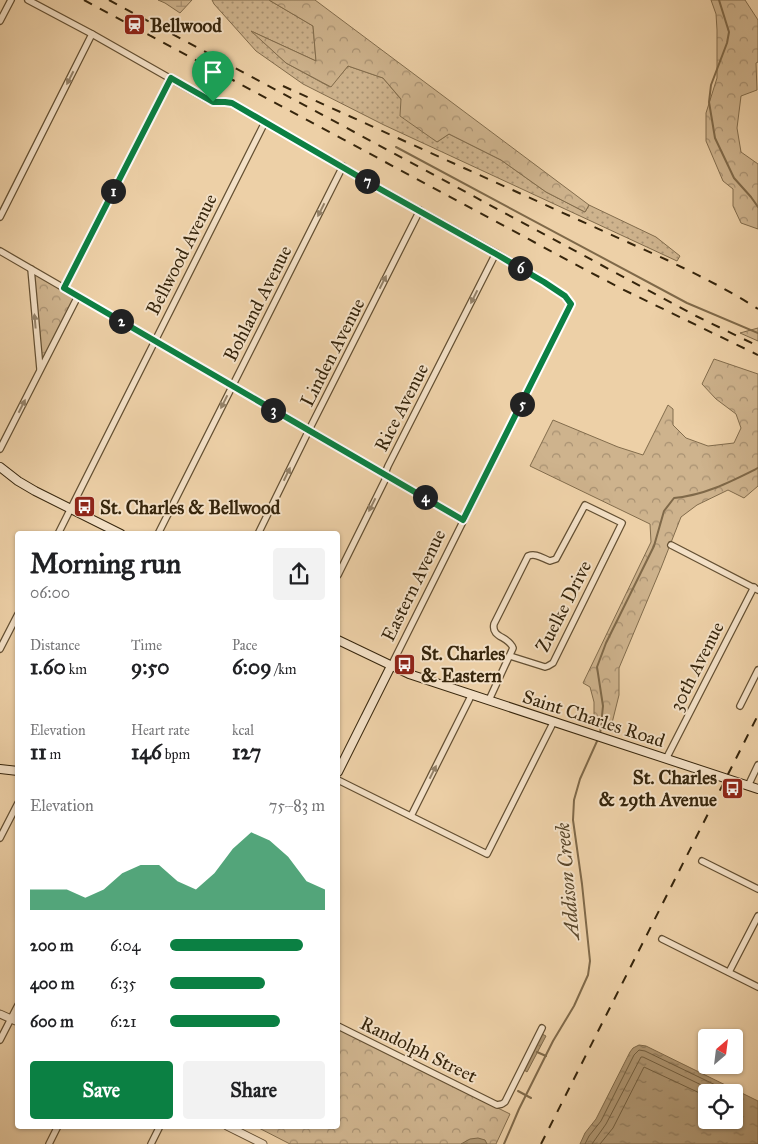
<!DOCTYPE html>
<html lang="en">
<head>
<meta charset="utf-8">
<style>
	body { margin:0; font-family:"IM FELL Great Primer",serif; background:#f2f2f2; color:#202124; height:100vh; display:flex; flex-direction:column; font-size:19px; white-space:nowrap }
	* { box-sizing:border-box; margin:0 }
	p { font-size:16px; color:#757577 }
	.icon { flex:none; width:28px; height:28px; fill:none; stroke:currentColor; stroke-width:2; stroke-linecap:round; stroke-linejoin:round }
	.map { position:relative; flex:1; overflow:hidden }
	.drawer { position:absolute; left:15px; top:531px; width:325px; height:598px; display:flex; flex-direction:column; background:#fff; border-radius:5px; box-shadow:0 1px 4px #0004 }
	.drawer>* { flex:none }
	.needle { width:32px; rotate:28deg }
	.tools { position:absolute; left:698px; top:1029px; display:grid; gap:10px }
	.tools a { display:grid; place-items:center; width:45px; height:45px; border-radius:5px; background:#fff; box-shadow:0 1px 4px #0004; font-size:25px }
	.pin { position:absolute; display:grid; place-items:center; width:42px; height:42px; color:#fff; margin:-51px -21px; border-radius:50% 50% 50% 0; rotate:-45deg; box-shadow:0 0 5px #0007 }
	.pin .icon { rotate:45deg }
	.km { position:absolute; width:25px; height:25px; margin:-12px; border-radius:50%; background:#222; color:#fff; font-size:14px; line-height:25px; text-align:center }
	.round { display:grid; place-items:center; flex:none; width:52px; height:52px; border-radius:5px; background:#f2f2f2 }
	.overview { display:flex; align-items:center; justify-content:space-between; height:85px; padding:0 15px }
	h1 { font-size:28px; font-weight:700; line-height:38px }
	.metrics { display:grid; grid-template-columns:repeat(3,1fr); gap:8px; height:85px; padding:5px 15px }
	.metrics div { display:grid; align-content:center }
	.metrics b { font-size:21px; font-weight:700 }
	.metrics small { font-size:14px; font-weight:400 }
	.metrics p { font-size:14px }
	.chart { height:140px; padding:10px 15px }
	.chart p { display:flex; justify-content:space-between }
	.chart svg { width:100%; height:90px; margin-top:5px; fill:#0b8043; opacity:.7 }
	.action { display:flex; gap:10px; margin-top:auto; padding:10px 15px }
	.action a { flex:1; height:58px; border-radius:5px; background:#0b8043; color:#fff; font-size:20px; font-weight:700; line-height:58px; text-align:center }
	.action a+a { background:#f2f2f2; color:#202124 }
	ul { padding:0 15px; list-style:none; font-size:16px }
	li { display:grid; grid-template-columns:80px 60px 1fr; align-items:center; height:38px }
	li i { height:12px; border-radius:6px; background:#0b8043 }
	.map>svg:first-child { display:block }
	.grass { fill:url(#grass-dots); stroke:#826c4c }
	.forest { fill:url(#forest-crowns); stroke:#826c4c }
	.wetland { fill:url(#wetland-marsh); stroke:#826c4c }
	.water { fill:url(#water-ripples); stroke:#7f6949; fill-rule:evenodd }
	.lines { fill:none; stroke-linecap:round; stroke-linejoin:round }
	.shore { stroke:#725e3f; stroke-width:1 }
	.stream { stroke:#7f6949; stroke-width:2 }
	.minor-casing { stroke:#645033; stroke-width:8 }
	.tertiary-casing { stroke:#645033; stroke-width:9 }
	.secondary-casing { stroke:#36250c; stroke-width:10 }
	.minor { stroke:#f3e0c6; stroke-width:5.5 }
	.tertiary { stroke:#f3e0c6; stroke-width:7 }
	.secondary { stroke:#f3e0c6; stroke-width:8 }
	.rail { stroke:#36250c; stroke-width:2; stroke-dasharray:9 9; stroke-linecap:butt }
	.oneway { fill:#948269 }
	.route-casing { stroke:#fff; stroke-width:10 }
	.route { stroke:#0b8043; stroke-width:6 }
	.labels { text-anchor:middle; stroke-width:4; stroke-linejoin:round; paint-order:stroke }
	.poi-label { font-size:19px; font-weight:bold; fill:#36250c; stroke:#f3e0c6; text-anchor:start }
	.street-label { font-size:19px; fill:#36250c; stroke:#f3e0c6 }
	.water-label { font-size:20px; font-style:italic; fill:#5a472b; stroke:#f3e0c6 }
</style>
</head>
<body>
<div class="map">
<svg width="758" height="1144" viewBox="0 0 758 1144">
	<defs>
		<pattern id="grass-dots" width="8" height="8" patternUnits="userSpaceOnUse" patternTransform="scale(1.25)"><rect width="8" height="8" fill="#ceb38d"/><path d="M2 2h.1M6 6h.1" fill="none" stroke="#a89172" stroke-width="1.8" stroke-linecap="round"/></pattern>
		<pattern id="forest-crowns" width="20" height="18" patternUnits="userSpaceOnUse" patternTransform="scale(1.25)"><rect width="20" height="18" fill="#ceb38d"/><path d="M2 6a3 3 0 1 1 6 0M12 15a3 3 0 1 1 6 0" fill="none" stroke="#a89172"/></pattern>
		<pattern id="wetland-marsh" width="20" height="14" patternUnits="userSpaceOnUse" patternTransform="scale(1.25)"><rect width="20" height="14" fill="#ceb38d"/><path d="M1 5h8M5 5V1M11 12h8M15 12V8" fill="none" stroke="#a89172"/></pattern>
		<pattern id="water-ripples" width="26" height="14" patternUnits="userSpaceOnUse" patternTransform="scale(1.25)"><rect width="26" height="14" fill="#af9672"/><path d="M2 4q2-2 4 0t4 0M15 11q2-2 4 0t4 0" fill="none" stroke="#8f7a5c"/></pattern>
	</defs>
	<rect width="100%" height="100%" fill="#edd0a7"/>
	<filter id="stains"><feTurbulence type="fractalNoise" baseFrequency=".004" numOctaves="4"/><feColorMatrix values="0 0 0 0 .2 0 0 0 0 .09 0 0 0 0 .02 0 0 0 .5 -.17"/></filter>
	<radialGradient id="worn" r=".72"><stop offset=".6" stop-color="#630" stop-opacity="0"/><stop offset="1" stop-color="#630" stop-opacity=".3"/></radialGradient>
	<polygon class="grass" points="212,0 269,0 313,26 316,61 253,32 286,63 330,87 348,66 383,78 437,142 449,134 501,160 546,192 585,212 589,205 656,237 680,256 677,261 384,125 303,84 256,51 214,4"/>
	<g class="forest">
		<polygon points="269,0 315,0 589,205 585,212 546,192 501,160 449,134 437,142 400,116 401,99 383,78 348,66 331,87 286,63 251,31 316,61 313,26"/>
		<polygon points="711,0 745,0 758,20 758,62 756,63 757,90 741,96 737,128 741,152 758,164 758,229 741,223 733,206 733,189 723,181 706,141 706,113 717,78 717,30 716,14"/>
		<polygon points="33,272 76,298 41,366"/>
		<polygon points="758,328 758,341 740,333"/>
		<polygon points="714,359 758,374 758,486 744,498 728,490 697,505 681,517 661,568 619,668 619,695 610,731 594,725 594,702 590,687 583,683 651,542 650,524 530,466 553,420 618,447 643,455 668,405 673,409 673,425 686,438 708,446 734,443 741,428 736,414 716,399 702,384"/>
		<polygon points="338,1029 510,1114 496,1144 290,1144 255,1126 338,1126"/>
	</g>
	<polygon class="wetland" points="158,0 192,0 180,13 165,3"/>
	<g class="water">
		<polygon points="542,1034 546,1036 527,1072 524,1070"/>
		<path d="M 639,1045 L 646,1046 L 758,1101 L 758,1144 L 580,1144 L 585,1133 L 596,1119 L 630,1052 L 633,1048 ZM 734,1092 L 734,1120 L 706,1120 L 706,1092 Z"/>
		<polygon points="478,1138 485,1140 487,1144 461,1144 470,1139"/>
	</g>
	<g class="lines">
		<g class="shore">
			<polyline points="585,1144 589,1136 601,1121 634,1055 639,1050 645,1051 730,1092"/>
			<polyline points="592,1144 606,1124 641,1057 643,1057 716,1092"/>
			<polyline points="600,1144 613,1128 644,1067 706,1096"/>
		</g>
		<g class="stream">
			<polyline points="719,0 729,32 727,43 711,85 709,102 715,138 734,178 751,197 758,207"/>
			<polyline points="396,147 687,303 758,333"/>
			<path d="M 600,735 L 603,706 L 597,667 L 606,643 L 654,546 L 664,511 L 674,498 C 705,495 730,482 758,468"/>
			<polyline points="537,1052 546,1056"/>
			<polyline points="518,1091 531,1098"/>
			<polyline points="504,1144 519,1109 553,1041 574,1006 588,975 590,961 582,884 573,820 574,800 580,779 598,739"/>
		</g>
		<defs>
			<g id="minor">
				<path d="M 28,0 L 92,34 L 208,100 C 216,103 224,101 232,103 L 381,189 L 496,253 L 544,282 L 565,297 L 571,305 L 391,666"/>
				<polyline points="0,21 11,0"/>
				<polyline points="0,217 92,34"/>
				<path d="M 0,251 L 309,430 C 360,461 412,489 463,521"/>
				<polyline points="31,269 40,369"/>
				<polyline points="64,288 171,78"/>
				<polyline points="0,449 78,296"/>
				<polyline points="58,534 265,122"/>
				<polyline points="158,534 343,166"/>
				<polyline points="258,534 309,430 420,210"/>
				<polyline points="671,545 758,590"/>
				<polyline points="338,575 387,476 386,471 388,466 496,253"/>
				<polyline points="0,649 18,614"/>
				<path d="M 489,700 L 513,648 C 509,636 491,638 494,624 L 528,556 C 536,553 542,558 550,561 L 556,559 L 585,505 L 622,523 L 553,663 L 548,666 L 545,667 L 510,656"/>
				<polyline points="740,706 758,670"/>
				<polyline points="666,759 754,587"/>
				<polyline points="338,780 487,854 554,721"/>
				<polyline points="748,786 758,765"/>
				<polyline points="411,816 472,694"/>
				<polyline points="0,838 18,803"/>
				<polyline points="702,861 758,889"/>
				<polyline points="662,939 758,987"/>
				<polyline points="729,972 758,916"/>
				<polyline points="338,1026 497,1105 502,1104 505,1102 542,1028"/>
				<polyline points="0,1040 18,1005"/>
				<polyline points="49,1144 58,1126"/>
				<polyline points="151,1144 160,1126"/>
			</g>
			<g id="tertiary">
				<polyline points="0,1014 18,1022"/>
				<polyline points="227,1126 263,1144"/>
			</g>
			<g id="secondary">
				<polyline points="0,467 18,481 35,491 121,534"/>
				<polyline points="338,640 409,674 758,789"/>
				<polyline points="0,769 18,771"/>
				<polyline points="338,772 391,666"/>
			</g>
		</defs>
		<use href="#minor" class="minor-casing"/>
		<use href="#tertiary" class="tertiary-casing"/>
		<use href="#secondary" class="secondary-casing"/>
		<use href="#minor" class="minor"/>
		<use href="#tertiary" class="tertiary"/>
		<use href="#secondary" class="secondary"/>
		<g class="rail">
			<polyline points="84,0 586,270 622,289 758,355"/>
			<polyline points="109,0 696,316 758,346"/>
			<path d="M 283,86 L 667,260 C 698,275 729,290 758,309"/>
			<polyline points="541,1144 758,715"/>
		</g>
	</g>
	<defs><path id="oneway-solid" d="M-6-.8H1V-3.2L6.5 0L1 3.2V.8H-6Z" transform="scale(1.25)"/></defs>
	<g class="oneway">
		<use href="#oneway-solid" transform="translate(70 78) rotate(117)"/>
		<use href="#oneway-solid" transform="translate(321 210) rotate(117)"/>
		<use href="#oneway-solid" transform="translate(383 282) rotate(-63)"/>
		<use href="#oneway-solid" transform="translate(474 297) rotate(117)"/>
		<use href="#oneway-solid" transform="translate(35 321) rotate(-95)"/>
		<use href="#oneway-solid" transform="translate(224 402) rotate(117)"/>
		<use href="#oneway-solid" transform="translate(22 406) rotate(-63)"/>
		<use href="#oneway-solid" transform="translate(287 474) rotate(-64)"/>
		<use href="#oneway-solid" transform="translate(372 505) rotate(117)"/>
		<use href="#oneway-solid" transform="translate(433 772) rotate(-63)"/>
	</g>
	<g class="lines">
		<defs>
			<polygon id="route" points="171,78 213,102 225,102 232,103 380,189 496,254 544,282 565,296 571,304 463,520 64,288"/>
		</defs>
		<use href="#route" class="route-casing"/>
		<use href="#route" class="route"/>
	</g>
	<defs>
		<symbol id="station-square" viewBox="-11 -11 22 22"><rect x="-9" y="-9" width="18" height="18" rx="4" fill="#8f2418" stroke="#f3e0c6"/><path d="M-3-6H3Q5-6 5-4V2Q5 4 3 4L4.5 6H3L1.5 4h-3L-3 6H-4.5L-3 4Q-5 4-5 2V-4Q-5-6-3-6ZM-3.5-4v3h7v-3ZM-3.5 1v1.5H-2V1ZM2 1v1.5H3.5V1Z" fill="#fff"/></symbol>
		<symbol id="bus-square" viewBox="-11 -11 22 22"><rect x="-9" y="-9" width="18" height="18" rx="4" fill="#8f2418" stroke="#f3e0c6"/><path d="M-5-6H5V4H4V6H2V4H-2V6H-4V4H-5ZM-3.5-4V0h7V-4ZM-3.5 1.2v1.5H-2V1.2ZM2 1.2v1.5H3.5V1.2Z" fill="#fff"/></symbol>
	</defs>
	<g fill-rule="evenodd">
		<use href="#station-square" x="122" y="12" width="25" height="25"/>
		<use href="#bus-square" x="72" y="494" width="25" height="25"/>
		<use href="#bus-square" x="392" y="652" width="25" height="25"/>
		<use href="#bus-square" x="720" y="776" width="25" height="25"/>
	</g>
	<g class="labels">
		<g class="poi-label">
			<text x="150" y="32">Bellwood</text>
			<text x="100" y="514">St. Charles &amp; Bellwood</text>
			<text x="421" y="660">St. Charles<tspan x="421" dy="22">&amp; Eastern</tspan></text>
			<text x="717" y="784" text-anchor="end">St. Charles<tspan x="717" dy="22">&amp; 29th Avenue</tspan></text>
		</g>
		<g class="street-label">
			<text transform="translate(181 254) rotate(-63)" y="7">Bellwood Avenue</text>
			<text transform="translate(257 303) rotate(-63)" y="7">Bohland Avenue</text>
			<text transform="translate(332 352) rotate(-63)" y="7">Linden Avenue</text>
			<text transform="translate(401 407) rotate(-63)" y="7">Rice Avenue</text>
			<text transform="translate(413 585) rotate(-64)" y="7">Eastern Avenue</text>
			<text transform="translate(563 606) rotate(-63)" y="7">Zuelke Drive</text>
			<text transform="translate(696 666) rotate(-63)" y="7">30th Avenue</text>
			<text transform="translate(594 718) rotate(18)" y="7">Saint Charles Road</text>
			<text transform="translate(419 1049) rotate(26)" y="7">Randolph Street</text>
		</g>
		<g class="water-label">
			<text transform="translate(567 881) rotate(-95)" y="7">Addison Creek</text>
		</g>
	</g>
	<rect width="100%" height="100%" filter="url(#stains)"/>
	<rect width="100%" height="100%" fill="url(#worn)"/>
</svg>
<div class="tools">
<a><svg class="needle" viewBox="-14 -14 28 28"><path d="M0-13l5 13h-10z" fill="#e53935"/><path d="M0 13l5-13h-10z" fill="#757577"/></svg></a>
<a><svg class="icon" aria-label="locate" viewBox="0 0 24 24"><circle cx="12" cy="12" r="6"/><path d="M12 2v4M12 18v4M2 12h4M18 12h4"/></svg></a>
</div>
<div class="pin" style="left:213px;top:102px;background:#1e9e55"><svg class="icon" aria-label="arrive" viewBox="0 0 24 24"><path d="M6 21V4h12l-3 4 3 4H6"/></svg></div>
<b class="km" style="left:113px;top:191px">1</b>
<b class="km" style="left:121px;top:321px">2</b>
<b class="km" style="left:273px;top:410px">3</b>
<b class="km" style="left:425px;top:497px">4</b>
<b class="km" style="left:522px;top:404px">5</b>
<b class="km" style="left:520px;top:268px">6</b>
<b class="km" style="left:367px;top:181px">7</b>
<section class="drawer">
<div class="overview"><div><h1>Morning run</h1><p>06:00</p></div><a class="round"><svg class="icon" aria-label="share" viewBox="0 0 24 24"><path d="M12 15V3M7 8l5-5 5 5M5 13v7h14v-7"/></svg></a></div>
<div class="metrics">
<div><p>Distance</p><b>1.60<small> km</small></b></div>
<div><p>Time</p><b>9:50</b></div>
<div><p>Pace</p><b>6:09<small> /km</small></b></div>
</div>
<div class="metrics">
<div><p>Elevation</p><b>11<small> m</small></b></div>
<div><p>Heart rate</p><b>146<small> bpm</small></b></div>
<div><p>kcal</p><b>127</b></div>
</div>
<div class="chart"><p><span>Elevation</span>75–83 m</p>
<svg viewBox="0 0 160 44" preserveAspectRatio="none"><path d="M0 44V34L10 34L20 34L30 38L40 34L50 26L60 22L70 22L80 30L90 34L100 26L110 14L120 6L130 10L140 18L150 30L160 34V44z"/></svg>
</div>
<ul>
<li><b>200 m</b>6:04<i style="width:86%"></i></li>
<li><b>400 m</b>6:35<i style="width:61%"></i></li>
<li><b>600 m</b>6:21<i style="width:71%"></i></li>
</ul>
<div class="action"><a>Save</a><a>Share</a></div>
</section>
</div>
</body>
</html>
